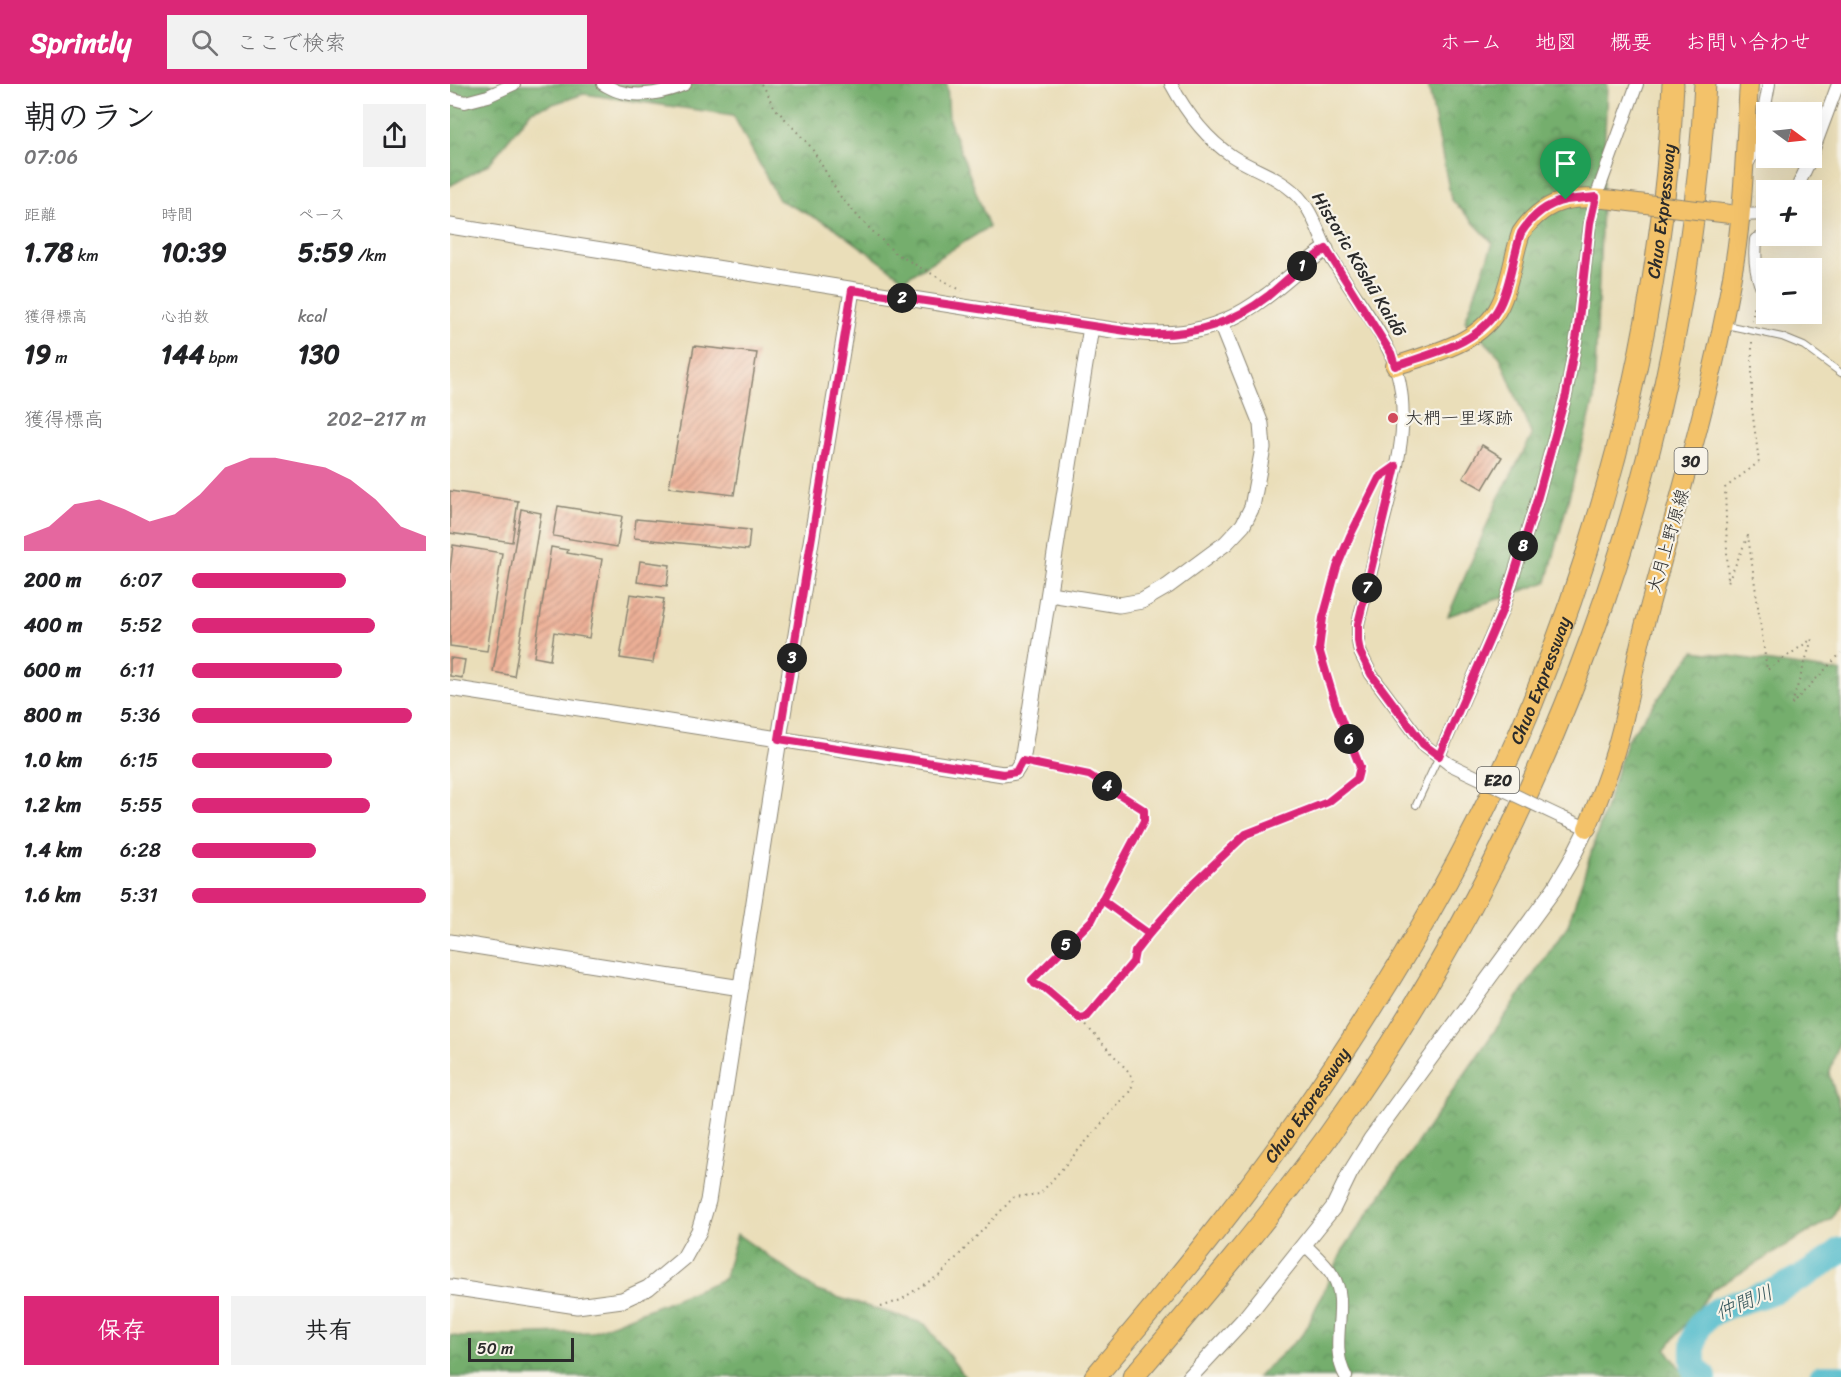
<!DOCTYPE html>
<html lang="ja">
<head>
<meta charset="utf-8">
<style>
	body { margin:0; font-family:Sriracha,"Klee One",sans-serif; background:#f2f2f2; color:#202124; height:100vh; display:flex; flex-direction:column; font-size:22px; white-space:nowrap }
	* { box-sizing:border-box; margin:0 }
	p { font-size:20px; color:#757577 }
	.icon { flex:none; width:33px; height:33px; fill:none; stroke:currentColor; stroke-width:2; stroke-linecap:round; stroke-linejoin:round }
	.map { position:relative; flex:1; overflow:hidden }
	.side { display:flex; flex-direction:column; background:#fff; width:450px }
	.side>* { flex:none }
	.needle { width:39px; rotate:105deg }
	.fabs { position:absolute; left:1306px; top:18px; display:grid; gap:12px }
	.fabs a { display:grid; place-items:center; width:66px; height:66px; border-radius:0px; background:#fff; box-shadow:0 6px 24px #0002; font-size:30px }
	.scale { position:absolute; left:18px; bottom:15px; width:106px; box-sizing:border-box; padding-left:6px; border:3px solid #2b2b2b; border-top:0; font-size:16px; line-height:21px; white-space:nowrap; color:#2b2b2b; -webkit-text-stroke:4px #f7f3e8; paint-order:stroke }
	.pin { position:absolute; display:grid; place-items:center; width:51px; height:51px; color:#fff; margin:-62px -26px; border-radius:50% 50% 50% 0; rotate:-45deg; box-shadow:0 0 6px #0007 }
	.pin .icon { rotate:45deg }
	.km { position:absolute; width:30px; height:30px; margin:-15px; border-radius:50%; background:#222; color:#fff; font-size:16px; line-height:30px; text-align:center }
	.round { display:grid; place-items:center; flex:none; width:63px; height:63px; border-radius:0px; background:#f2f2f2 }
	.overview { display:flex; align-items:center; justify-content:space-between; height:102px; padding:0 24px }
	h1 { font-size:33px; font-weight:700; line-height:45px }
	.metrics { display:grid; grid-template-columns:repeat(3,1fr); gap:9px; height:102px; padding:6px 24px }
	.metrics div { display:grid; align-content:center }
	.metrics b { font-size:26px; font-weight:700 }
	.metrics small { font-size:16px; font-weight:400 }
	.metrics p { font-size:16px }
	.chart { height:168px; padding:12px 24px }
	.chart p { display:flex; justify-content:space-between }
	.chart svg { width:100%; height:108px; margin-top:6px; fill:#db2777; opacity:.7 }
	.action { display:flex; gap:12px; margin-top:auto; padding:12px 24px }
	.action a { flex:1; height:69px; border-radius:0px; background:#db2777; color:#fff; font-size:24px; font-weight:700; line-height:69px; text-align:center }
	.action a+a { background:#f2f2f2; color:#202124 }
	ul { padding:0 24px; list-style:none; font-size:20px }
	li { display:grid; grid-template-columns:96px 72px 1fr; align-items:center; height:45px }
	li i { height:15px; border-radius:8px; background:#db2777 }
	header { display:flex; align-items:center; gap:36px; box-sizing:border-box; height:84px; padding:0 30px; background:#db2777; color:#fff }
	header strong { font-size:28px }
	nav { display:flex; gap:33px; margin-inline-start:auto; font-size:21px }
	.search { width:420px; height:54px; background:#f2f2f2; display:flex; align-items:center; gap:15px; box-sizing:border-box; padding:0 21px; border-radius:0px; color:#757577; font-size:22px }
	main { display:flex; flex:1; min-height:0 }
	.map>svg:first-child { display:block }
	.forest { fill:url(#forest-crowns); stroke:#506c4c; stroke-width:1.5 }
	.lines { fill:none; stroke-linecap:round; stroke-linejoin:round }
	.river { stroke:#50bbcc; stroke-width:26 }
	.building { fill:url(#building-hatch) }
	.service-casing { stroke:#8a8472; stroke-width:8 }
	.minor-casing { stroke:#8a8472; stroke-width:14 }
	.tertiary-casing { stroke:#8a8472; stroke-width:17 }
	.primary-casing { stroke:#8a8472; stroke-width:20 }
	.motorway-casing { stroke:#8a8472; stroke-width:23 }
	.path { stroke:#8a8472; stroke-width:2; stroke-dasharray:1.5 4.5; stroke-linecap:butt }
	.service { stroke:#fff; stroke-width:6 }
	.minor { stroke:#fff; stroke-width:12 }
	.tertiary { stroke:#fff; stroke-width:15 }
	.primary { stroke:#f3c26a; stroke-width:18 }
	.motorway { stroke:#f3c26a; stroke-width:21 }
	.minor-bridge-casing { stroke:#8a8472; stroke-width:14; stroke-linecap:butt }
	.primary-bridge-casing { stroke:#8a8472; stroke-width:20; stroke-linecap:butt }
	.minor-bridge { stroke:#fff; stroke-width:12 }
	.primary-bridge { stroke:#f3c26a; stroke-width:18 }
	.route-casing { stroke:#fff; stroke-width:12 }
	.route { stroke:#db2777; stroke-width:8 }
	.poi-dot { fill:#d1495b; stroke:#f7f3e8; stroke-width:2 }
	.labels { text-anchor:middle; stroke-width:4.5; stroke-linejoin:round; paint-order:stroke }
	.shield { fill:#f7f3e8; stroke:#686764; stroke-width:1.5 }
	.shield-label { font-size:16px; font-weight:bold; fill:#2b2b2b }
	.street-label { font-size:18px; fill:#2b2b2b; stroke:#f7f3e8 }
	.poi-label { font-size:18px; fill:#2b2b2b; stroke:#f7f3e8; text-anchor:start }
	.water-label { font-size:20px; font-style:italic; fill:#36565b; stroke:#f7f3e8 }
</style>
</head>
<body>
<header>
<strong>Sprintly</strong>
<div class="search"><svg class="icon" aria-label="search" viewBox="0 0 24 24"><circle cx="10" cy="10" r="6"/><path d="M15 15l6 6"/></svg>ここで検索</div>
<nav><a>ホーム</a><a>地図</a><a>概要</a><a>お問い合わせ</a></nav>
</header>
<main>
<section class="side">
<div class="overview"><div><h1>朝のラン</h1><p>07:06</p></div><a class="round"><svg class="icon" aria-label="share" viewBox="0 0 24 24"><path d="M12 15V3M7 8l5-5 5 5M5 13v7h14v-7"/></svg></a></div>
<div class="metrics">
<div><p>距離</p><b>1.78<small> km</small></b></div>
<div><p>時間</p><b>10:39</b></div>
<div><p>ペース</p><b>5:59<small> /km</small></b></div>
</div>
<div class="metrics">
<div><p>獲得標高</p><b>19<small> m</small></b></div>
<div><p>心拍数</p><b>144<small> bpm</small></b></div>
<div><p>kcal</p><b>130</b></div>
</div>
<div class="chart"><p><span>獲得標高</span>202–217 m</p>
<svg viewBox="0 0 160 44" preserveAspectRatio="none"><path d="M0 44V38L10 34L20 25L30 23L40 27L50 32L60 29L70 21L80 10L90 6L100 6L110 8L120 10L130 15L140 23L150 34L160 38V44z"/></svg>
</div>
<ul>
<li><b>200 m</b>6:07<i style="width:66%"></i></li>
<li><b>400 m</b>5:52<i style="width:78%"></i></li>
<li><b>600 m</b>6:11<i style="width:64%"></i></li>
<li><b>800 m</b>5:36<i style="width:94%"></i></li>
<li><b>1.0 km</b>6:15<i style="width:60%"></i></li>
<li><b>1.2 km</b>5:55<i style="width:76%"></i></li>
<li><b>1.4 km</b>6:28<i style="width:53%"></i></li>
<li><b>1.6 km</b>5:31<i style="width:100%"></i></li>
</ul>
<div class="action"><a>保存</a><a>共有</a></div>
</section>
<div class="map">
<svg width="1391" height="1293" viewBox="0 0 1391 1293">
	<defs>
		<pattern id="forest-crowns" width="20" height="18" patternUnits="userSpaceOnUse" patternTransform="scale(1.5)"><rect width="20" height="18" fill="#74ae6d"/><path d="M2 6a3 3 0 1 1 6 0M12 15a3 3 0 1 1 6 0" fill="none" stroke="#5f8e5a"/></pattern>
		<pattern id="building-hatch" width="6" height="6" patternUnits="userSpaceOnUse" patternTransform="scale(1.5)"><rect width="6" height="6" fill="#edb097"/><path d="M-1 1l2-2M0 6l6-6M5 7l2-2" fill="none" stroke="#c08f7b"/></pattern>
	</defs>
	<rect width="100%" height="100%" fill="#f7f3e8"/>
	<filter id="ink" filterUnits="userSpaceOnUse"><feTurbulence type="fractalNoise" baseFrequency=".0167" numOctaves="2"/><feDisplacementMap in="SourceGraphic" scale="12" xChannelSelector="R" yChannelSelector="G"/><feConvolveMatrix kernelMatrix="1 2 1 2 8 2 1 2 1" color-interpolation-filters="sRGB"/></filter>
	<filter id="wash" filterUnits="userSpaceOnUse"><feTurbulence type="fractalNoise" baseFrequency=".008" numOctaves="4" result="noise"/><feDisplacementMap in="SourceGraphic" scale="24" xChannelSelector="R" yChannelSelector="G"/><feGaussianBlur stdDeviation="1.35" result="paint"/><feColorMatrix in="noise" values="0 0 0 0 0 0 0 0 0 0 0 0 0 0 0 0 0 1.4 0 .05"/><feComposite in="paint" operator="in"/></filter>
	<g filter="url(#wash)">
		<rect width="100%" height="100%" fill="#eadeb9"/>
		<g class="forest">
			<polygon points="0,0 497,0 499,36 539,143 454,195 382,142 329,116 283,31 134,10 81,27 39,80 0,102"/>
			<polygon points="978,0 1157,0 1144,316 1097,498 998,532 1049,413 1082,352 1050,273 1015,237 1043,159 1001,115"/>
			<polygon points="1244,567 1391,588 1391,953 1379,990 1391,1027 1391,1116 1382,1134 1262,1206 1216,1265 1236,1293 807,1293 854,1249 893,1166 1118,841 1177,656"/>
			<polygon points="287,1150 367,1207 475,1240 515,1293 0,1293 0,1251 9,1253 142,1248 274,1195"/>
		</g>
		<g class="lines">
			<g class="river">
				<path d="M 1254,1293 L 1244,1285 C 1235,1223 1275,1225 1320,1208 C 1343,1200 1372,1182 1391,1166"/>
				<polyline points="1372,1293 1389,1293"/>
			</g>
		</g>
		<g id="blocks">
			<g class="building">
				<polygon points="244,262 307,269 284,411 219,403"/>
				<polygon points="1032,361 1052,373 1033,405 1013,394"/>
				<polygon points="0,407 68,417 62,458 0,449"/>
				<polygon points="108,422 172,432 167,463 103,452"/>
				<polygon points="71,425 91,429 64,592 43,588"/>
				<polygon points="186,435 300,446 298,466 184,454"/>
				<polygon points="3,461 52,469 37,567 0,562 0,485"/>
				<polygon points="101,463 118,466 117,469 152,475 139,554 104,548 100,576 84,573"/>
				<polygon points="190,477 220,481 217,502 187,498"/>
				<polygon points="180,510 214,515 203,579 170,574"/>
				<polygon points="0,574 15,576 12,594 0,592"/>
			</g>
		</g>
	</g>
	<g filter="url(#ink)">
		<use href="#blocks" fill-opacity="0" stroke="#8a8472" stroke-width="1.5"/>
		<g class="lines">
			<defs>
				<g id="service">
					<polyline points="1276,241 1332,253 1354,262 1391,289"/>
					<polyline points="966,721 989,672"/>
				</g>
				<g id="minor">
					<path d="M 153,0 C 159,3 165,7 171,8 C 191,14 217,8 235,0"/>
					<path d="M 721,0 C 736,28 755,54 782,72 C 802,85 827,92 845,109 C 861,124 867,145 876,164 C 879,172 885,180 890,188 C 906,214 927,240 940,269 C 966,324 946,388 932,443 C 924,475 916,508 908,540 L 908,557 L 910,568 L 921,590 L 973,660 L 999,680"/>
					<polyline points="0,14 15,18 38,12 64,0"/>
					<polyline points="1362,70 1388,0"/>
					<polyline points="1299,77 1310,49 1319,0"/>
					<polyline points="1346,106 1361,74"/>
					<polyline points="1290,131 1317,130"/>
					<path d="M 1316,213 C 1306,194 1304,177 1306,156 L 1318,152"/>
					<polyline points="989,672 1053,525 1087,416 1116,311 1128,245 1140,139 1146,113 1187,0"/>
					<polyline points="1111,733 1137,744"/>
					<path d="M 854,1160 C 864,1170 876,1180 883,1192 C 901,1221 877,1259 896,1293"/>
				</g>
				<g id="tertiary">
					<path d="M 0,142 L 641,243 C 710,253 756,258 815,213 C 836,198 854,179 876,165"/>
					<polyline points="600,510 669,521 692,517 718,502 776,459 793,441 802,423 813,364 811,340 771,240"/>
					<polyline points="0,604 553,690 565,688 572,677 641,243"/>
					<polyline points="0,858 291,904"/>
					<polyline points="0,1203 127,1222 172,1216 198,1204 234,1174 249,1147 258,1117 329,655 402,206"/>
					<polyline points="740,1293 796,1233 883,1124 900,1089 921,1055 1104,805 1120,778 1137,744"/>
				</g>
				<g id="primary">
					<path d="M 945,282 C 982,269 1031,260 1050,221 C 1061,199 1063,172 1071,149 C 1097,111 1129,111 1171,117"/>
					<path d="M 1137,744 C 1150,713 1162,682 1170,650 C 1180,613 1185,575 1195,539 C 1227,420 1263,303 1284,181 C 1294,122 1295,60 1299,0"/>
				</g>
				<g id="motorway">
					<path id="s1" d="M 645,1293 C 715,1210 785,1126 847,1037 C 937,908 1022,766 1082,620 C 1162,423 1214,212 1223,0"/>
					<path d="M 683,1293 C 751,1214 818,1135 879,1051 C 1098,744 1236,377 1255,0"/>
				</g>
			</defs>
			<use href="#service" class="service-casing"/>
			<use href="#minor" class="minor-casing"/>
			<use href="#tertiary" class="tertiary-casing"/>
			<use href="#primary" class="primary-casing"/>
			<use href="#motorway" class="motorway-casing"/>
			<g class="path">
				<polyline points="311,0 325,24 361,63 390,112 411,136 445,169 512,207"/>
				<polyline points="1302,237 1305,219"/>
				<polyline points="1302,258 1302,325 1309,378 1275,404 1278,498 1298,452 1317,586 1362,555 1342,620 1391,569"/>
				<polyline points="699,850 742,801 796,750 877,718 907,695 910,683 886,622 869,565 873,534 887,483 900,452 932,392"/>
				<polyline points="630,935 636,934 683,878 685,869 699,850 652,816"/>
				<polyline points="431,1223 451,1216 468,1204 490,1191 564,1113 590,1110 681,1006 683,998 679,988 630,935 595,905 585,900 582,896 642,835 694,737 694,726 639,691 586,680"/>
			</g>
			<use href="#service" class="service"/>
			<use href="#minor" class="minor"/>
			<use href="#tertiary" class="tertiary"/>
			<use href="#primary" class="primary"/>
			<use href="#motorway" class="motorway"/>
			<defs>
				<polyline id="minor-bridge" points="999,680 1111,733"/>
				<polyline id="primary-bridge" points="1171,117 1280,130"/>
			</defs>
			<use href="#minor-bridge" class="minor-bridge-casing"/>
			<use href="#primary-bridge" class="primary-bridge-casing"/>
			<use href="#minor-bridge" class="minor-bridge"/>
			<use href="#primary-bridge" class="primary-bridge"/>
		</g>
	</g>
	<g class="lines" filter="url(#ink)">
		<defs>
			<path id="route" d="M 1116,116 C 1096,120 1082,132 1071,149 C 1063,172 1061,199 1050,221 C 1031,260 982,269 945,282 L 941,269 L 876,165 C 855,178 837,196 818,212 C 782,240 741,252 696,250 L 402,206 L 329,655 L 553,690 L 566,688 L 572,677 L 639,691 L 694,726 L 694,737 L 652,816 L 699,850 L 685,868 L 683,878 L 636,934 L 630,935 L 595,905 L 585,900 L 582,896 L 642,836 L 652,816 L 699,850 L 742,801 L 796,750 L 878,718 L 907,695 L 910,683 L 886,622 L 869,565 L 873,534 L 887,483 L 900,452 L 929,394 L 946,382 L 908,540 L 908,557 L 910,568 L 921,590 L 973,660 L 989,672 L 1053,525 L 1087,416 L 1116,311 L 1128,244 L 1140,139 L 1146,113 L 1116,116"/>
		</defs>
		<use href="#route" class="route-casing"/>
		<use href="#route" class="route"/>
	</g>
	<circle class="poi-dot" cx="943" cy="334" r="6"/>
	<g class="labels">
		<g class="shield">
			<rect x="1224.5" y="364" width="33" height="26" rx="4.5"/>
			<rect x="1027" y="683" width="42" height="26" rx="4.5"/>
		</g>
		<g class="shield-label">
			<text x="1241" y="383">30</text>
			<text x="1048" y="702">E20</text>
		</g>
		<g class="street-label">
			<text dy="6" stroke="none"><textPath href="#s1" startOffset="1317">Chuo Expressway</textPath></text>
			<text transform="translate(909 180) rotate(59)" y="6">Historic Kōshū Kaidō</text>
			<text transform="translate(1218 457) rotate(-74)" y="6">大月上野原線</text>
			<text dy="6" stroke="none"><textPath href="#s1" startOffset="831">Chuo Expressway</textPath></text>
			<text dy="6" stroke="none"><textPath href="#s1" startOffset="345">Chuo Expressway</textPath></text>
		</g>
		<g class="poi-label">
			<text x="955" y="340">大椚一里塚跡</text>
		</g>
		<g class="water-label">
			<text transform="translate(1294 1218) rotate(-22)" y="7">仲間川</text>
		</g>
	</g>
</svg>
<div class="fabs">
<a><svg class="needle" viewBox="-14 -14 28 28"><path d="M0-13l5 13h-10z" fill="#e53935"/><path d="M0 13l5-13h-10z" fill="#757577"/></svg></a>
<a>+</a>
<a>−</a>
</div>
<div class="scale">50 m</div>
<div class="pin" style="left:1116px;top:116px;background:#1e9e55"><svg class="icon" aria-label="arrive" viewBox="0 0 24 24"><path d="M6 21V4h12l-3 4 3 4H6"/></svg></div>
<b class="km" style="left:852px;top:182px">1</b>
<b class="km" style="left:452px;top:214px">2</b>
<b class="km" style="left:342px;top:574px">3</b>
<b class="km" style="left:657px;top:702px">4</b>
<b class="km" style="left:616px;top:861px">5</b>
<b class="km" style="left:899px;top:655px">6</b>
<b class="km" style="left:917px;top:504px">7</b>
<b class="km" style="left:1073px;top:462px">8</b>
</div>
</main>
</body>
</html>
